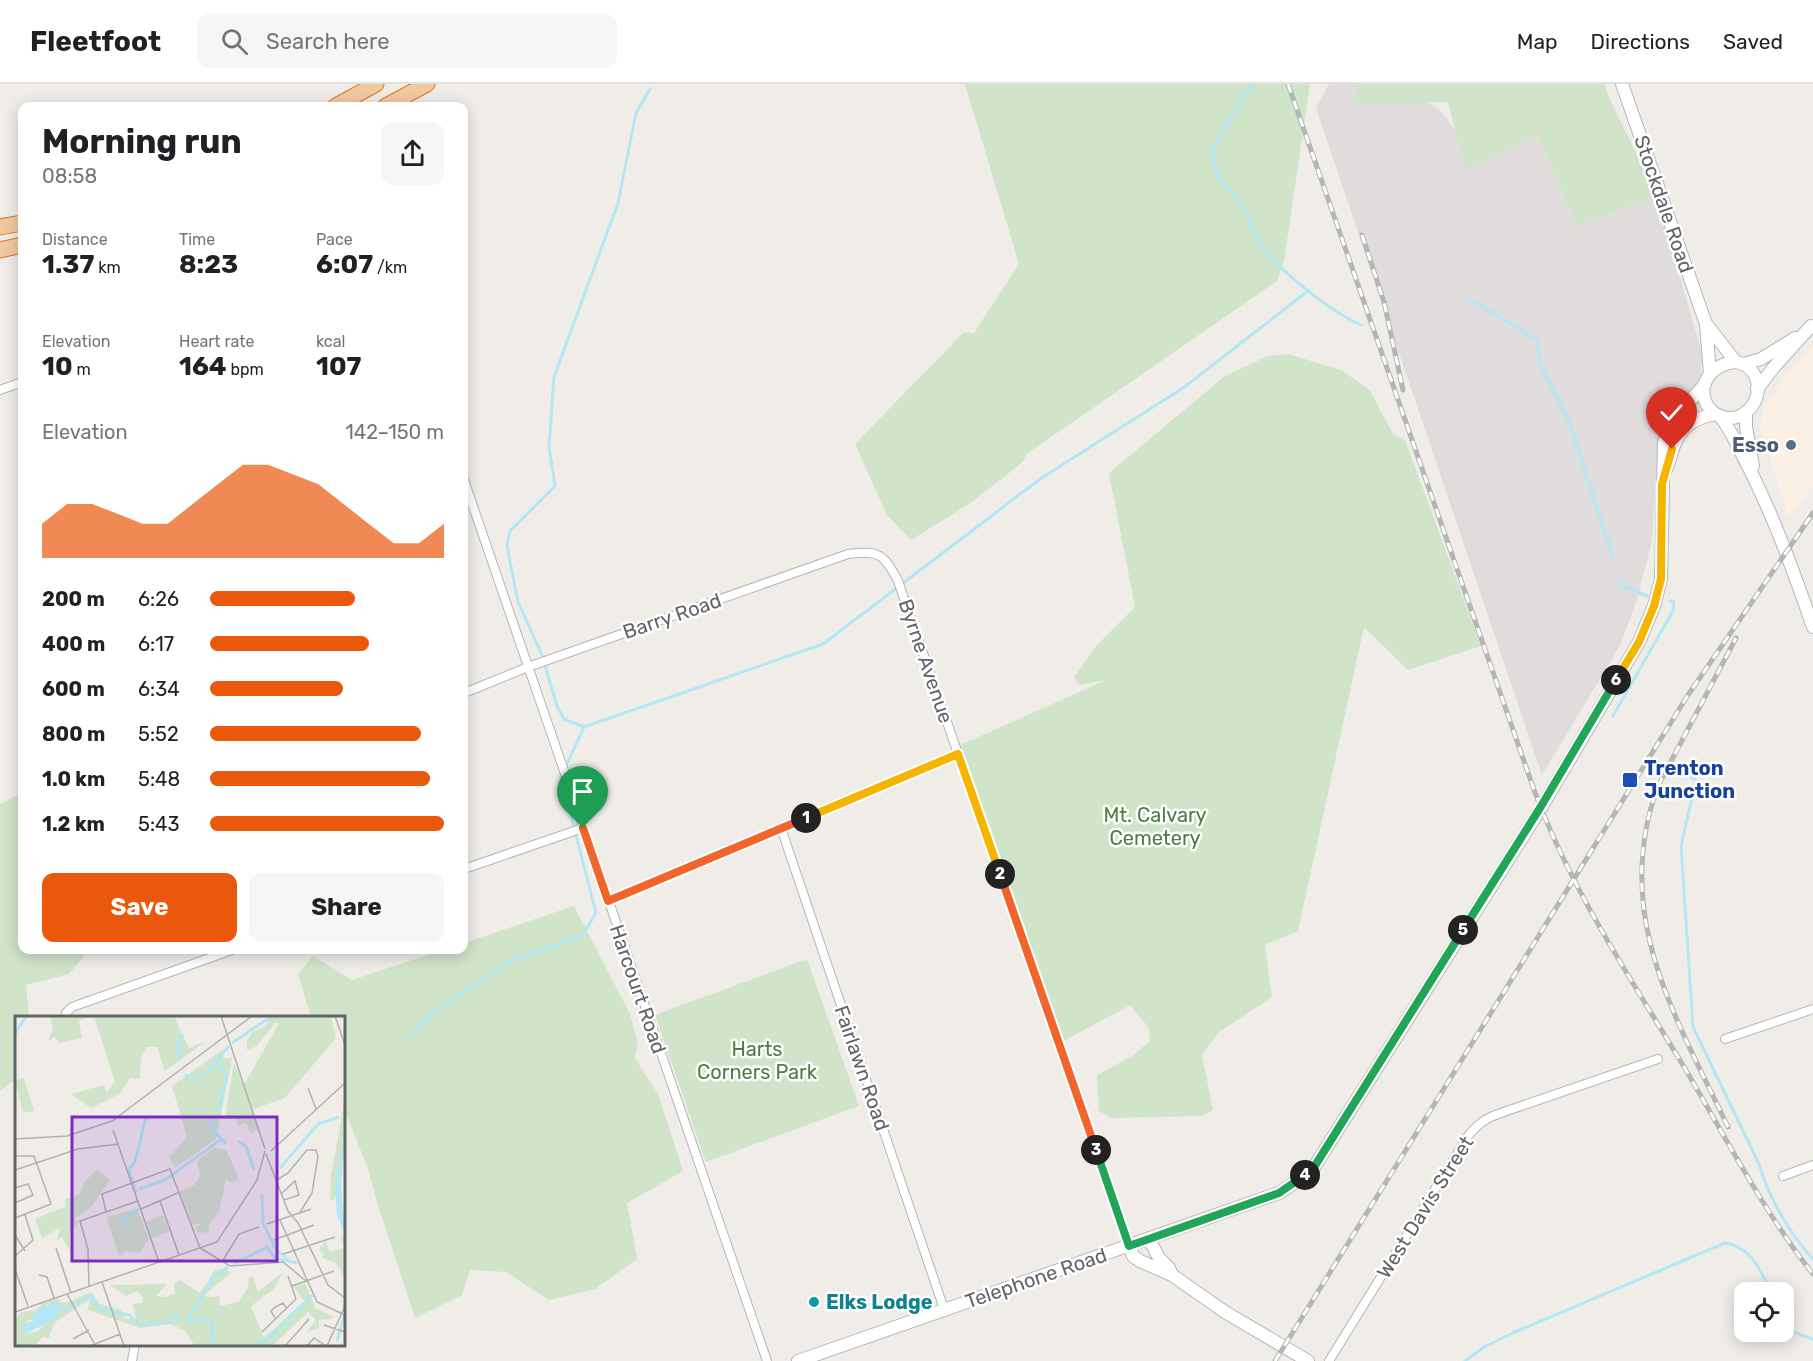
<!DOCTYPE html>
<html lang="en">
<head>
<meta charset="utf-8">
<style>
	body { margin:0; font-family:Rubik,sans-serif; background:#f6f6f6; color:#202124; height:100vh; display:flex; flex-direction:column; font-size:22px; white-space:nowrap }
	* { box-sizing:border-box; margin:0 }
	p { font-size:20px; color:#757577 }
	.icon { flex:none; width:33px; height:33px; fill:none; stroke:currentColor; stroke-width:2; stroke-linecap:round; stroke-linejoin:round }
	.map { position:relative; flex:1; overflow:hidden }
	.panel { position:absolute; left:18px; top:18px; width:450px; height:852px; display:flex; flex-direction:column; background:#fff; border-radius:12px; box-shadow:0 3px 15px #0003 }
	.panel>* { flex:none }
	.controls { position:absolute; left:1734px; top:1198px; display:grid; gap:12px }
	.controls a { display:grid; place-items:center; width:60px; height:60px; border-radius:12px; background:#fff; box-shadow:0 3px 15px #0003; font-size:30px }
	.pin { position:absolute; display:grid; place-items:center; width:51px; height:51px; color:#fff; margin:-62px -26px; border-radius:50% 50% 50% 0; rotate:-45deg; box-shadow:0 0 6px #0007 }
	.pin .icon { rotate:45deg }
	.km { position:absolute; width:30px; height:30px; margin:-15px; border-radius:50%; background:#222; color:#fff; font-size:16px; line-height:30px; text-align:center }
	.round { display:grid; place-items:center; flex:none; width:63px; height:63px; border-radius:12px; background:#f6f6f6 }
	.summary { display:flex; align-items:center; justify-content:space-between; height:102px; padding:0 24px }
	h1 { font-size:33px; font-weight:700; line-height:45px }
	.figures { display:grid; grid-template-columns:repeat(3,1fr); gap:9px; height:102px; padding:6px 24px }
	.figures div { display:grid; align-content:center }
	.figures b { font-size:26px; font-weight:700 }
	.figures small { font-size:16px; font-weight:400 }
	.figures p { font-size:16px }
	.chart { height:168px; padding:12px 24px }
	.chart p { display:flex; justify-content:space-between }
	.chart svg { width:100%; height:108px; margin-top:6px; fill:#ea580c; opacity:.7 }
	.primary-button { display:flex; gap:12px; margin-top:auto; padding:12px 24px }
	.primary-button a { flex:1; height:69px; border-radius:12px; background:#ea580c; color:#fff; font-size:24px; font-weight:700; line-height:69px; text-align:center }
	.primary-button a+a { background:#f6f6f6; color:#202124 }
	ul { padding:0 24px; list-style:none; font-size:20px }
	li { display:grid; grid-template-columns:96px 72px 1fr; align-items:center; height:45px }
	li i { height:15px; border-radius:8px; background:#ea580c }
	header { display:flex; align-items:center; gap:36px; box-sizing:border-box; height:84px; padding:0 30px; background:#fff; border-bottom:2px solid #e0e0e0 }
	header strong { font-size:28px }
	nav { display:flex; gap:33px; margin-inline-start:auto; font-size:21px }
	.search { width:420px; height:54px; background:#f6f6f6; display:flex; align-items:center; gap:15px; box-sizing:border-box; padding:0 21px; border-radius:12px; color:#757577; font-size:22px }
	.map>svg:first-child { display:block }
	.commercial { fill:#faf0e3 }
	.industrial { fill:#dfdcdb }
	.green { fill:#cfe4c9 }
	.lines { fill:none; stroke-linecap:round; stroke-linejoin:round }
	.stream { stroke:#b3e7f5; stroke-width:3 }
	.street-casing { stroke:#b3b6b9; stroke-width:10 }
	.secondary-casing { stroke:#b3b6b9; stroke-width:14 }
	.highway-casing { stroke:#dc751d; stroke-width:17 }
	.street { stroke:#fff; stroke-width:8 }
	.secondary { stroke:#fff; stroke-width:12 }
	.highway { stroke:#f1c99f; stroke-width:15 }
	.rail-casing { stroke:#b4b5b5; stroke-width:5 }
	.rail { stroke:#fff; stroke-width:3; stroke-dasharray:9; stroke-linecap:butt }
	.split-1-casing { stroke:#fff; stroke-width:12 }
	.split-2-casing { stroke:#fff; stroke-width:12 }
	.split-3-casing { stroke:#fff; stroke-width:12 }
	.split-4-casing { stroke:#fff; stroke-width:12 }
	.split-5-casing { stroke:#fff; stroke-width:12 }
	.split-6-casing { stroke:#fff; stroke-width:12 }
	.split-7-casing { stroke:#fff; stroke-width:12 }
	.split-1 { stroke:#f0652b; stroke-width:8 }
	.split-2 { stroke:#f5b400; stroke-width:8 }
	.split-3 { stroke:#f0652b; stroke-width:8 }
	.split-4 { stroke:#22a559; stroke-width:8 }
	.split-5 { stroke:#22a559; stroke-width:8 }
	.split-6 { stroke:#22a559; stroke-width:8 }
	.split-7 { stroke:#f5b400; stroke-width:8 }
	.service-dot { fill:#5c6f8a; stroke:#fff; stroke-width:2 }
	.transit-dot { fill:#1a4fb4; stroke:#fff; stroke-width:2 }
	.culture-dot { fill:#0f9aa8; stroke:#fff; stroke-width:2 }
	.labels { text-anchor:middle; stroke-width:5; stroke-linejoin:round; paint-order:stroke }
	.street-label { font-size:20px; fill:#606467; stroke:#fff }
	.service-label { font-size:20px; font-weight:bold; fill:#4e5e75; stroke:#fff; text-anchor:end }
	.transit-label { font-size:20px; font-weight:bold; fill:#164399; stroke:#fff; text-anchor:start }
	.park-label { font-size:20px; fill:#4b7e40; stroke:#fff }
	.culture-label { font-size:20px; font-weight:bold; fill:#0d838f; stroke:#fff; text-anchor:start }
	.inset-river { fill:none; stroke:#b3e7f5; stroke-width:3 }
	.inset-road { fill:none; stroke:#b2b2b1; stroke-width:1.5 }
	.view { fill:#7b2cbf; fill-opacity:0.15; stroke:#7b2cbf; stroke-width:3 }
	.inset-edge { fill:none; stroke:#606467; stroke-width:3 }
</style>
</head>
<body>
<header>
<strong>Fleetfoot</strong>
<div class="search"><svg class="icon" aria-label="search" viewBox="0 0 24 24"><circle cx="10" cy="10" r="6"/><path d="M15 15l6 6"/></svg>Search here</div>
<nav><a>Map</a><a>Directions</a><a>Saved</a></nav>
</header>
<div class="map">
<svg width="1813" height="1277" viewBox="0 0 1813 1277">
	<rect width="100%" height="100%" fill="#f0ede9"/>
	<polygon class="commercial" points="1813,262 1813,402 1789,433 1760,344 1763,326 1790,285"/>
	<polygon class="industrial" points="1329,0 1422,0 1429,19 1441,27 1467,63 1538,52 1577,143 1657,111 1702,270 1701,297 1659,349 1652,456 1637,516 1620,562 1542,691 1316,24"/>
	<g class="green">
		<polygon points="965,0 1310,0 1284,177 1277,197 1025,371 1025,375 1018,382 969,420 911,456 887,431 855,360 964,248 974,249 1019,180"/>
		<polygon points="1357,0 1604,0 1613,22 1657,111 1577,143 1538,52 1466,87 1448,18 1353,21"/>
		<polygon points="1288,270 1341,286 1370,306 1393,350 1405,356 1481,562 1408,586 1364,543 1298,847 1265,861 1272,913 1219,948 1202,971 1213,1026 1202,1032 1112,1034 1099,1027 1097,991 1132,972 1150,957 1149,944 1130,921 1062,958 956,663 1106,596 1079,601 1074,593 1096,562 1135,523 1109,389 1225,292 1268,272"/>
		<polygon points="22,709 22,866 89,866 69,890 26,901 29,933 16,934 16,995 0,1007 0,720"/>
		<polygon points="574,822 630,930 638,959 635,974 658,1010 683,1087 627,1119 637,1175 595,1205 549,1216 506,1188 470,1186 462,1211 415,1234 378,1121 368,1085 344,1024 344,934 311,933 298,890 313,872 352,896 443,866 464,866 464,859"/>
		<polygon points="807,875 859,1022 706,1078 655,931"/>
	</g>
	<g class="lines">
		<g class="stream">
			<path d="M 1253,0 C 1244,12 1213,58 1213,71 C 1214,99 1232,104 1244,125 C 1251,137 1253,152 1261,162 C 1282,189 1330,227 1361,241"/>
			<polyline points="650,5 636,29 618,119 554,293 549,363 555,402 510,447 507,462 518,518 542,571 557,622 564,635 584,643 823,560 1040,395 1183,304 1309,206"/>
			<polyline points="1467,216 1480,221 1537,256 1540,281 1568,335 1613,472"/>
			<polyline points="1620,495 1624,502 1647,512"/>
			<polyline points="1613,632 1673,527 1674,518 1670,517"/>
			<polyline points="566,682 584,643"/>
			<path d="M 1685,689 L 1696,696 L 1681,762 L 1693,943 L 1759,1080 C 1769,1114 1789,1149 1813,1175"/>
			<polyline points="409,954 432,929 509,878 582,852 596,829 561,693 563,688"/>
			<polyline points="1784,1231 1795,1249 1813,1255"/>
			<path d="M 1465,1277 L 1484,1263 L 1515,1248 L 1725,1159 C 1752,1163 1760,1187 1772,1209"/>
		</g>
		<defs>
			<g id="street">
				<polyline points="0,306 22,298"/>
				<polyline points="464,396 767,1277"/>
				<path d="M 464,609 L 528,583 L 848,470 C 879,466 884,470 898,497 L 1129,1162"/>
				<polyline points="781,744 944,1225"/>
				<polyline points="464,785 583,744"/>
				<polyline points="608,817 959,670"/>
				<polyline points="68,934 66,929 72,923 232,866"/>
				<polyline points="1725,955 1813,925"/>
				<polyline points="1783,1092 1813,1081"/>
				<polyline points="132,1277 135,1260"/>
				<path d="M 1329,1277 L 1468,1052 C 1477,1041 1484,1035 1498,1030 L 1658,975"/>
			</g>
			<g id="secondary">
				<polyline points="1622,0 1706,240 1710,289"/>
				<polyline points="1707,241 1736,278"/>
				<path d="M 1736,278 C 1761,283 1765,314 1746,328 C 1733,339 1713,334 1706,319 C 1696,297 1716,279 1736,278 Z"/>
				<polyline points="1744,280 1761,275 1795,254"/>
				<polyline points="1757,305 1774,283 1811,242"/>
				<polyline points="1746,328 1746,343 1753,382"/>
				<path d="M 1720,332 C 1731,346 1737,361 1745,376 C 1773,430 1793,486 1813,543"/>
				<path d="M 1667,384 C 1676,353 1680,337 1715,330"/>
				<polyline points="1149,1155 1159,1174 1169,1184 1172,1191"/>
				<polyline points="1129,1162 1133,1172 1140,1177 1172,1191 1225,1228 1308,1277"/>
				<path d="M 798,1277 L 1279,1109 L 1311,1088 L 1541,724 L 1639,558 L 1654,522 L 1661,495 L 1664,359 C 1670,336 1690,318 1705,300"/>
			</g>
			<g id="highway">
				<polyline points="336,22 376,0"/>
				<polyline points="386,22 427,0"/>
				<polyline points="0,143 22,139"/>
				<polyline points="0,166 22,161"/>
			</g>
		</defs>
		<use href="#street" class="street-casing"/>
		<use href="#secondary" class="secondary-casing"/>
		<use href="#highway" class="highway-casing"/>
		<use href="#street" class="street"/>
		<use href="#secondary" class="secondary"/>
		<use href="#highway" class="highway"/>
		<defs>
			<g id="rail">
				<path d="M 1288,0 L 1533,703 C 1570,805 1632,896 1687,988 C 1727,1056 1764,1128 1813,1190"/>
				<polyline points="1362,151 1384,218 1403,306"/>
				<path d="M 1728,1043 C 1675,931 1611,830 1658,702 L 1736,554"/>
				<polyline points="1275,1277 1688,611 1813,429"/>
			</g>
		</defs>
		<use href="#rail" class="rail-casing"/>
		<use href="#rail" class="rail"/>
	</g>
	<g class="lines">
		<defs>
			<polyline id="split-1" points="583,744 608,817 806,734"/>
			<polyline id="split-2" points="806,734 958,670 1000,790"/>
			<polyline id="split-3" points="1000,790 1096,1066"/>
			<polyline id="split-4" points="1096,1066 1129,1162 1279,1109 1305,1091"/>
			<polyline id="split-5" points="1305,1091 1311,1088 1463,846"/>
			<polyline id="split-6" points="1463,846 1540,724 1616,596"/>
			<polyline id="split-7" points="1616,596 1639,558 1654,522 1661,495 1662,400 1672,365"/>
		</defs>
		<use href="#split-1" class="split-1-casing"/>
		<use href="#split-2" class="split-2-casing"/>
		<use href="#split-3" class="split-3-casing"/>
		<use href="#split-4" class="split-4-casing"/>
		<use href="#split-5" class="split-5-casing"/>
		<use href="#split-6" class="split-6-casing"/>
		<use href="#split-7" class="split-7-casing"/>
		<use href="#split-1" class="split-1"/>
		<use href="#split-2" class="split-2"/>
		<use href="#split-3" class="split-3"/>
		<use href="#split-4" class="split-4"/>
		<use href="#split-5" class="split-5"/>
		<use href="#split-6" class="split-6"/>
		<use href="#split-7" class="split-7"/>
	</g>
	<circle class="service-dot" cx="1791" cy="361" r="6"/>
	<rect class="transit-dot" x="1622" y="688" width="16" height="16" rx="3"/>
	<circle class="culture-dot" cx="814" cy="1218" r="6"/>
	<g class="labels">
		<g class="street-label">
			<text transform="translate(1664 120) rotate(71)" y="7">Stockdale Road</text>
			<text transform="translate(672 532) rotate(-19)" y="7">Barry Road</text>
			<text transform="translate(926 577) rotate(71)" y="7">Byrne Avenue</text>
			<text transform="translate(638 905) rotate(71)" y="7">Harcourt Road</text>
			<text transform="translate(862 984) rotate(71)" y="7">Fairlawn Road</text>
			<text transform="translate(1425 1123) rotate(-58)" y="7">West Davis Street</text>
			<text transform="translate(1036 1194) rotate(-19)" y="7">Telephone Road</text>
		</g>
		<g class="service-label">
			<text x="1779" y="368">Esso</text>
		</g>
		<g class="transit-label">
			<text x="1644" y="691">Trenton<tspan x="1644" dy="23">Junction</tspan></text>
		</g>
		<g class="park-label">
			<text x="1155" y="738">Mt. Calvary<tspan x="1155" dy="23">Cemetery</tspan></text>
			<text x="757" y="972">Harts<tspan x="757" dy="23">Corners Park</tspan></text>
		</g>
		<g class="culture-label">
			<text x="826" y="1225">Elks Lodge</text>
		</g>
	</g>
	<g transform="translate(15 932)">
		<rect width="330" height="330" fill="#f0ede9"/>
		<path d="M 35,0 L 43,1 L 77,0 L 64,5 L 67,22 L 44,27 L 40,21 L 33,25 L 38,12 ZM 79,0 L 159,0 L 174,32 L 191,25 L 150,55 L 142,31 L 132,31 L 126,42 L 125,63 L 115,62 L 104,78 L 76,92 L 56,78 L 88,69 L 92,76 L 100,66 ZM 255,0 L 316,0 L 321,22 L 270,82 L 239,93 L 233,75 L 244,113 L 235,117 L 231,107 L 223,110 L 221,103 L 210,103 L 219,47 L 229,69 L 264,7 L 260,7 L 242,30 L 232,34 L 232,25 L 237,16 L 251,10 ZM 207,34 L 208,42 L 217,42 L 201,123 L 160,152 L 154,141 L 172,121 L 157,70 ZM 9,62 L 19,95 L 8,97 L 0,64 ZM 330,82 L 330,118 L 320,183 L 315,185 L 316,160 ZM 200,131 L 212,135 L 224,164 L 216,167 L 211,163 L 204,196 L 193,210 L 194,216 L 183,217 L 181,212 L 187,207 L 177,209 L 165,175 L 179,169 L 185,160 L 182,145 ZM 82,154 L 95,164 L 77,190 L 60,202 L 63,208 L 55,216 L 55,235 L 47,221 L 42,225 L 45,212 L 27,222 L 20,203 L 51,190 L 50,183 L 65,178 L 69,166 ZM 122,193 L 134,223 L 124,237 L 111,235 L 104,240 L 91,201 ZM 148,199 L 154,216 L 137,222 L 131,206 ZM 329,219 L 330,221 L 330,261 L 321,247 L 307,242 L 309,239 L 304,233 L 310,225 L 315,236 L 329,232 L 326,220 ZM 212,252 L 215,258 L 190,278 L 192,281 L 204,280 L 205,290 L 223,286 L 233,272 L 234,261 L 238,261 L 243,276 L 268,256 L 259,273 L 236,290 L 249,322 L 289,285 L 279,271 L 290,267 L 300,292 L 318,300 L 317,303 L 304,304 L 304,312 L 292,316 L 301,304 L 293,296 L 257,330 L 180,330 L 170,315 L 156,308 L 125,312 L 73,294 L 75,283 L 39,307 L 34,322 L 28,321 L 19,330 L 0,330 L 0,303 L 6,296 L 21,294 L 28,287 L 43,282 L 47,287 L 54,286 L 76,276 L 85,288 L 106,294 L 110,303 L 121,303 L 118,288 L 128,287 L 127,280 L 122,275 L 111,280 L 95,269 L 152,268 L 141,280 L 150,281 L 160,277 L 159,267 L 165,264 L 185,277 L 200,254 ZM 34,287 L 35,303 L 23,315 L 10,318 L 13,304 L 18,304 Z" fill="#cfe4c9" fill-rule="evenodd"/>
		<path d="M 330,118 L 326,168 L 330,219 L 322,199 L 320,173 ZM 45,285 L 43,302 L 10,318 L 8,309 L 18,304 L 21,294 Z" fill="#b3e7f5"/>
		<path class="inset-river" d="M 0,18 L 11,0M 217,27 L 257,0M 164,45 L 163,28 L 168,18M 201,45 L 212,60 L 203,95M 170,58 L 173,62 L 188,61M 190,59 L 214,30M 201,98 L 195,111 L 211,128M 223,125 L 231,130 L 239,154M 265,152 L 303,108 L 324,101M 124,173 L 150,164 L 205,124M 121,177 L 114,153 L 120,146 L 131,101M 247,178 L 248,207 L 260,232 L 273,244M 103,208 L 124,193M 217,249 L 252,231 L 260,242 L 282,247M 45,293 L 52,294 L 76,279 L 85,294 L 114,299 L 125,309 L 157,305 L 158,299 L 164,303M 168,305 L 197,304 L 198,330M 172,306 L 198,261 L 213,251M 322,325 L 329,300M 239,330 L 256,321 L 297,279"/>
		<path class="inset-road" d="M 206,0 L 250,133M 320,0 L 330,29M 293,72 L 301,93M 98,114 L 144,246M 0,123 L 52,120 L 97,105 L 237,0M 256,135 L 330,67M 251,138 L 273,195 L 283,207 L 313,269 L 330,282M 0,140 L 19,140 L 36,188 L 0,202M 0,154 L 63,133 L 104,128M 262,164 L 273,157 L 292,134 L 301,134 L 303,140 L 297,177 L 284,198M 0,172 L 13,168 L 18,179 L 0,187M 267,177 L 280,165 L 284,179 L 269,184M 145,185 L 164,239M 126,193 L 165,176M 91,196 L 87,178 L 155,153 L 185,232M 265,204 L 302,286 L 330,299M 252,208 L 296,193M 0,219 L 10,235M 259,224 L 299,209M 41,232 L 56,277M 185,232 L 215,250 L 268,246 L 291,265M 268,238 L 320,221M 0,240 L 18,224 L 10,199M 207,246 L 224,218 L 244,211M 0,253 L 13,290M 24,259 L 32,261 L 39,282M 87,266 L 109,330M 277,270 L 319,255M 74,271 L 73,233 L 65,205 L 123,185M 52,278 L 79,327M 0,296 L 202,226 L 242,164 L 250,135M 260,302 L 256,295 L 260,291 L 268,287 L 272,293M 309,309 L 330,316M 247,316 L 281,283 L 273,260M 58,323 L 74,314M 75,330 L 105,318M 270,330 L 294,303M 292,330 L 299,322 L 311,330M 312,330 L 330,290"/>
		<path class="view" d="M 57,101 L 262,101 L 262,245 L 57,245 Z"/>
		<rect width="330" height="330" class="inset-edge"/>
	</g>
</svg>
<div class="controls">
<a><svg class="icon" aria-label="locate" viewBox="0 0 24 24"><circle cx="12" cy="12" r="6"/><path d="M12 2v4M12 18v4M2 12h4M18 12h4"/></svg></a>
</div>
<div class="pin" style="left:583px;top:744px;background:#1e9e55"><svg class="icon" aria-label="arrive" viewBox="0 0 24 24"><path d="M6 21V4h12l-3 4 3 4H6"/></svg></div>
<div class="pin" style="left:1672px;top:365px;background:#d93025"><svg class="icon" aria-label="check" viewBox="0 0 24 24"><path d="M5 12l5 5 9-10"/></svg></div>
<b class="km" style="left:806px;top:734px">1</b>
<b class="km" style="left:1000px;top:790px">2</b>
<b class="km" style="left:1096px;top:1066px">3</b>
<b class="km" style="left:1305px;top:1091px">4</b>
<b class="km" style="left:1463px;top:846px">5</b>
<b class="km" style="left:1616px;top:596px">6</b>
<section class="panel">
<div class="summary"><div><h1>Morning run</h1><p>08:58</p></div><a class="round"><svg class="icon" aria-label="share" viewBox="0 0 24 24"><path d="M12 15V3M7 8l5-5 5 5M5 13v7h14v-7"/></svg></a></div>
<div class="figures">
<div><p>Distance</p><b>1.37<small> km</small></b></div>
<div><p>Time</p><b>8:23</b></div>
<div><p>Pace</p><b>6:07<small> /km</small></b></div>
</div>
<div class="figures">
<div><p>Elevation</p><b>10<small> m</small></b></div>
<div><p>Heart rate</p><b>164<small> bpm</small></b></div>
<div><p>kcal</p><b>107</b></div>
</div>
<div class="chart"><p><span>Elevation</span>142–150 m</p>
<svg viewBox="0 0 160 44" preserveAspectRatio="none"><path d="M0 44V30L10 22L20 22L30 26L40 30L50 30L60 22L70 14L80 6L90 6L100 10L110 14L120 22L130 30L140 38L150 38L160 30V44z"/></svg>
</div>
<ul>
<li><b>200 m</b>6:26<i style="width:62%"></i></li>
<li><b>400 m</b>6:17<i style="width:68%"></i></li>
<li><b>600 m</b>6:34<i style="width:57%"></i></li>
<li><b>800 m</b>5:52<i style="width:90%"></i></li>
<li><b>1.0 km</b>5:48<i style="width:94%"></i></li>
<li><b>1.2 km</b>5:43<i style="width:100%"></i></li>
</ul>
<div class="primary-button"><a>Save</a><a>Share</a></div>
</section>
</div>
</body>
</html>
